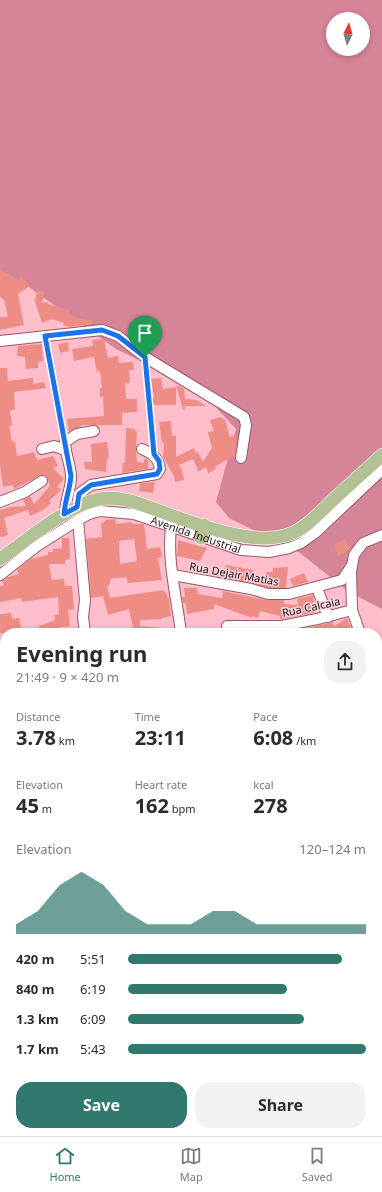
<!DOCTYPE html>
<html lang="en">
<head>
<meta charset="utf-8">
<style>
	body { margin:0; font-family:"Noto Sans",sans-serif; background:#f2f2f3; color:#2b2b33; height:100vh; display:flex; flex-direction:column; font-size:15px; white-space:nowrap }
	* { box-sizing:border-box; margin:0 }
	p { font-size:13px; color:#7c7c81 }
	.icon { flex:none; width:22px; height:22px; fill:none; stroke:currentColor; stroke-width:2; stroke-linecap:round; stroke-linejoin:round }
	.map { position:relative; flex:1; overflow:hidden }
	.drawer { position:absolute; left:0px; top:628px; width:382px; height:508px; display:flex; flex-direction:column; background:#fff; border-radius:16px 16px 0 0; box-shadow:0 2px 6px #0003 }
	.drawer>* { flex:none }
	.needle { width:26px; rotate:5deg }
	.buttons { position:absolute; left:326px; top:12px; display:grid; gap:8px }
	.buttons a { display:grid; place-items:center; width:44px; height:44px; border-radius:50%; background:#fff; box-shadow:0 2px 6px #0003; font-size:20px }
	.pin { position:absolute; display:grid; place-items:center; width:34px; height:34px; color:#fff; margin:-41px -17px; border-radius:50% 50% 50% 0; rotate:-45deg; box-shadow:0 0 4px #0007 }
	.pin .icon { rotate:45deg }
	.round { display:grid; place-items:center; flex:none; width:42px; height:42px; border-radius:16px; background:#f2f2f3 }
	.head { display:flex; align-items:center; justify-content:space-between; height:68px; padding:0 16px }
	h1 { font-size:22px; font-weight:700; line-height:30px }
	.stats { display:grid; grid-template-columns:repeat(3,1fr); gap:6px; height:68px; padding:4px 16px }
	.stats div { display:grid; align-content:center }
	.stats b { font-size:20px; font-weight:700 }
	.stats small { font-size:11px; font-weight:400 }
	.stats p { font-size:11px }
	.chart { height:112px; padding:8px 16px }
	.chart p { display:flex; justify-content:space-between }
	.chart svg { width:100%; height:72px; margin-top:4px; fill:#31786f; opacity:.7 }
	.primary-button { display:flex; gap:8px; margin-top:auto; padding:8px 16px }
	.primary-button a { flex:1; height:46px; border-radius:16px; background:#31786f; color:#fff; font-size:16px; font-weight:700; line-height:46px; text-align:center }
	.primary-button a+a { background:#f2f2f3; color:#2b2b33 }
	ul { padding:0 16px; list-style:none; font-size:13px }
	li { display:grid; grid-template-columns:64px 48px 1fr; align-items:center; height:30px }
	li i { height:10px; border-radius:5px; background:#31786f }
	.dock { display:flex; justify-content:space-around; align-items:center; height:56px; border-top:1px solid #e1e1e2; background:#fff; font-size:11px; color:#7c7c81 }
	.dock a { display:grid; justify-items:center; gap:2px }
	.dock .current { color:#31786f }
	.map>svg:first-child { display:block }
	.green { fill:#d68498; fill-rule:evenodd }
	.building { fill:#ee8d86; fill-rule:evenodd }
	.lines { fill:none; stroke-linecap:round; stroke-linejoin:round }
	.minor-casing { stroke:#9d5769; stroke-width:12 }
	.major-casing { stroke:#fff; stroke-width:14 }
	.path { stroke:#a1707c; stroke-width:1.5; stroke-dasharray:3 3; stroke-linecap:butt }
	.minor { stroke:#fff; stroke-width:10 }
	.major { stroke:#b3c294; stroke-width:13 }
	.route-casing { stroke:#fff; stroke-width:8 }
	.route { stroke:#1a73e8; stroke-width:5 }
	.labels { text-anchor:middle; stroke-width:3; stroke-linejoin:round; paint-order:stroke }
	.street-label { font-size:11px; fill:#280c14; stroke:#f5d4db }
</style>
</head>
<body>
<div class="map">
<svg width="382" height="1136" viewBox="0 0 382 1136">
	<rect width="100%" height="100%" fill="#fdbdcb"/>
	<g class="green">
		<path d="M 0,0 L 382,0 L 382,609 L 349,592 L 300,553 L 229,518 L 216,502 L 236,429 L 199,389 L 116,349 L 23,283 L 0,272 ZM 333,19 L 363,19 L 363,49 L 333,49 Z"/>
		<polygon points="382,822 382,930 377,931 377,827"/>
	</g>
	<g class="building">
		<polygon points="0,269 18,280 22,276 30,286 18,294 24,325 0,330 0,317 8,317 4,300 0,297"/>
		<polygon points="37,290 45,292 42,303 47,302 48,304 70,310 68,314 78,318 85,319 85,320 92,320 92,324 70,327 63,325 64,323 52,319 42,323 35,301"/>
		<polygon points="104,339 108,358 118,356 119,363 133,362 134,370 129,370 130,383 125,383 126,399 137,399 137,412 122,413 122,425 83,425 69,432 67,419 104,416 103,396 100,397 100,388 102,388 100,371 97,372 94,357 74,361 72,349 93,346 92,340"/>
		<polygon points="68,342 69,351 60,353 58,344"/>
		<polygon points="42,344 43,361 38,362 38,368 26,369 25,357 17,356 18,346"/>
		<polygon points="0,368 7,368 8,381 33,378 33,384 44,382 46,388 14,392 15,410 10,410 12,426 9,426 12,442 15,441 17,456 34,452 37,460 53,456 58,466 53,468 64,479 57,487 61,490 49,501 51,503 43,510 30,516 28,510 4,518 8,535 2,537 0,536 0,510 11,507 26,506 23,500 30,496 34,504 50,486 47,477 42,475 14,489 13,485 3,487 0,466"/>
		<polygon points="161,378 163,389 176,387 176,405 153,405 152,397 154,397 151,379"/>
		<polygon points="176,385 184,389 185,399 197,400 206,406 185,406 185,409 183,409"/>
		<polygon points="221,417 225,420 230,437 237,435 235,458 233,456 215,467 216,469 208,473 206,467 197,472 198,470 193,459 179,465 182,470 184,480 175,482 174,476 163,457 164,443 162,442 159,422 171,421 172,436 176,435 176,457 194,448 196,453 198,452 203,462 212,448 208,432 214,431 210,420"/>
		<polygon points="126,428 135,429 135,431 137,431 136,449 137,462 144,463 144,459 148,460 148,469 122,473 123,462 125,463"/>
		<polygon points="107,442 109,458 107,459 106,472 85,469 84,462 92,462 91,444"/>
		<polygon points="155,482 153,493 139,491 140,483"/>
		<path d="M 115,519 L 116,524 L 132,522 L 132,524 L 144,524 L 147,549 L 160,547 L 162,557 L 158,558 L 162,580 L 128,583 L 126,577 L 110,579 L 110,585 L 107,586 L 110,598 L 164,590 L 164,592 L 166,592 L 168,598 L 169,598 L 171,616 L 162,618 L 162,619 L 140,620 L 140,626 L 162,628 L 162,633 L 134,633 L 129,609 L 108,615 L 103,596 L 91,598 L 86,539 L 102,537 L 101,523 L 103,523 L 105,520 ZM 134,539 L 137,561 L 120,564 L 119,541 Z"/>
		<polygon points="62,538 69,538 70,559 65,560 65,564 49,564 52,580 64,579 65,586 72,586 74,609 68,610 70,626 56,628 57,633 39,633 39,626 55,620 54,615 59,614 58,597 22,602 21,598 0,602 0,586 4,585 2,581 8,577 19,574 17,570 31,559 48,555 48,552 53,552 53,549 62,548"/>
		<polygon points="345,539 351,549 338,556 334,545"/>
		<polygon points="178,540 199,546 207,548 200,561 177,556"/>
		<polygon points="226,565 253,570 252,580 265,582 266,572 273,572 273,568 288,567 286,588 269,588 225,578 226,573 224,573"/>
		<polygon points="304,573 308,582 293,586 290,579"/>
		<polygon points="184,588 197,588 198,594 222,598 223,591 266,600 284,600 284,604 298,605 297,599 313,595 314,613 283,619 280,619 280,616 260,611 258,618 252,616 252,618 214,604 214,609 187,614 186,603 183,603 182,597 185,597"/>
		<polygon points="11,613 12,619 19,618 22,633 0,633 0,614"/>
		<polygon points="347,618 353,633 286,633 333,622 334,626"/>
	</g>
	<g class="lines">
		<defs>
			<g id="minor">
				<polyline points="0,341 102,330 118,336 145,357 244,417 246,425 241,458"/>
				<polyline points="42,449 54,446 65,450"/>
				<polyline points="0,502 25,492 42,481"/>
				<path d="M 77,507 L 79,494 L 91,485 L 157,474 L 160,469 C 158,457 153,454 142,449"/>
				<path d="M 65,514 C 65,500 71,490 71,477 C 71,465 65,454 65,442 L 77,434 L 94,431"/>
				<polyline points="78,520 85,600 83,617 85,633"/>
				<path d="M 171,527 C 167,563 177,598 181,633"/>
				<path id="s1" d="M 0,575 L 37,546 L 78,520 L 89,514 L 100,511 L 134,514 L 241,550 L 269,552 L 289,548 L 301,543 L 315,533 L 382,470"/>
				<polyline points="173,575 251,589 268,594 289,594 342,580 352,565"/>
				<polyline points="317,588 328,617"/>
				<polyline points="227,626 282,626 322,618 352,610"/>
				<polyline points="360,633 352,610 351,572 354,555 363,543 382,535"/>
				<polyline points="377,691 382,686"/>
				<polyline points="0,785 5,784"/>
				<polyline points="377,932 382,929"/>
				<polyline points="0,945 5,945"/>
				<polyline points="377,1074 382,1082"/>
				<polyline points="60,1131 61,1136"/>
				<polyline points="311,1131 314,1136"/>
				<polyline points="0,1135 18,1131"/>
				<polyline points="261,1136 267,1131"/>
			</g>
			<g id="major">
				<polyline points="201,538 204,525"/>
				<path d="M 0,559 C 26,541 69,504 100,499 C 111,497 121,499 131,501 C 172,514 248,550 290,534 C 306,528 320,512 333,500 C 349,485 366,470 382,455"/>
				<polyline points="0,689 5,721"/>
				<polyline points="95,1131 100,1136"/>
			</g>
		</defs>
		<use href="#minor" class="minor-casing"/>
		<use href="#major" class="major-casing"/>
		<g class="path">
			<polyline points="46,344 63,433"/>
			<polyline points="146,368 153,444"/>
		</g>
		<use href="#minor" class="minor"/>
		<use href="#major" class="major"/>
	</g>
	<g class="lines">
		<defs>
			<path id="route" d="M 102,330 L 118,336 L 145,357 L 154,454 L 159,461 L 160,469 L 157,474 L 91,485 L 79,494 L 77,507 L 64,514 C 65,500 70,489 71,476 L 45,336 Z"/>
		</defs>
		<use href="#route" class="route-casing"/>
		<use href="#route" class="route"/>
	</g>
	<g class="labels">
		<g class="street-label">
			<text dy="4" stroke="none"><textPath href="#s1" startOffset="219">Avenida Industrial</textPath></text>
			<text transform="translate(234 574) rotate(10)" y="4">Rua Dejair Matias</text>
			<text transform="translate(311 607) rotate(-12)" y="4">Rua Calcaia</text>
		</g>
	</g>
</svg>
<div class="buttons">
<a><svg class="needle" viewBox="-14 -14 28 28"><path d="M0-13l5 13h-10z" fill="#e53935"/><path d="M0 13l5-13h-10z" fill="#7c7c81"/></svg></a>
</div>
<div class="pin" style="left:145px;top:357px;background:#1e9e55"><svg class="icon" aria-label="arrive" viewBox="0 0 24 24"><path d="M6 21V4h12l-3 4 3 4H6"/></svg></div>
<section class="drawer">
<div class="head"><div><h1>Evening run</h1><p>21:49 · 9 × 420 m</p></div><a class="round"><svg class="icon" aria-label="share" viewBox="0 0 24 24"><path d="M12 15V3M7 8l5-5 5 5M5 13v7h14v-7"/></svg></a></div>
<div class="stats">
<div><p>Distance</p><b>3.78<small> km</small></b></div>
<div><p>Time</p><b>23:11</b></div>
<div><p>Pace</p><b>6:08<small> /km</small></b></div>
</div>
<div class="stats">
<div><p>Elevation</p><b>45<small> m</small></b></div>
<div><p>Heart rate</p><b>162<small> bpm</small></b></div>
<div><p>kcal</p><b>278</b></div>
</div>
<div class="chart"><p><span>Elevation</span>120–124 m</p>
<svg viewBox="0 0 160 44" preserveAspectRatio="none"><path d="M0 44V38L10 30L20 14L30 6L40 14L50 30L60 38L70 38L80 38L90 30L100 30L110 38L120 38L130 38L140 38L150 38L160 38V44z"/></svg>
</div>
<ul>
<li><b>420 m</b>5:51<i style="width:90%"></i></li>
<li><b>840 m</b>6:19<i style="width:67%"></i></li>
<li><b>1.3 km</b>6:09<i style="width:74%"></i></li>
<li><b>1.7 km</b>5:43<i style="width:100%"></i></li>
</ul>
<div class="primary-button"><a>Save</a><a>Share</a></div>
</section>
</div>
<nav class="dock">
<a class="current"><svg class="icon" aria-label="home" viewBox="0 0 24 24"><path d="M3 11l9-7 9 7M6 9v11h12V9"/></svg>Home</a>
<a><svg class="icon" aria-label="map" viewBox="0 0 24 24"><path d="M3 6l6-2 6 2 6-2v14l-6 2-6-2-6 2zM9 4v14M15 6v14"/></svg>Map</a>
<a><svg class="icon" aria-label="saved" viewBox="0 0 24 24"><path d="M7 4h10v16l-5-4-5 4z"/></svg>Saved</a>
</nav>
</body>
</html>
